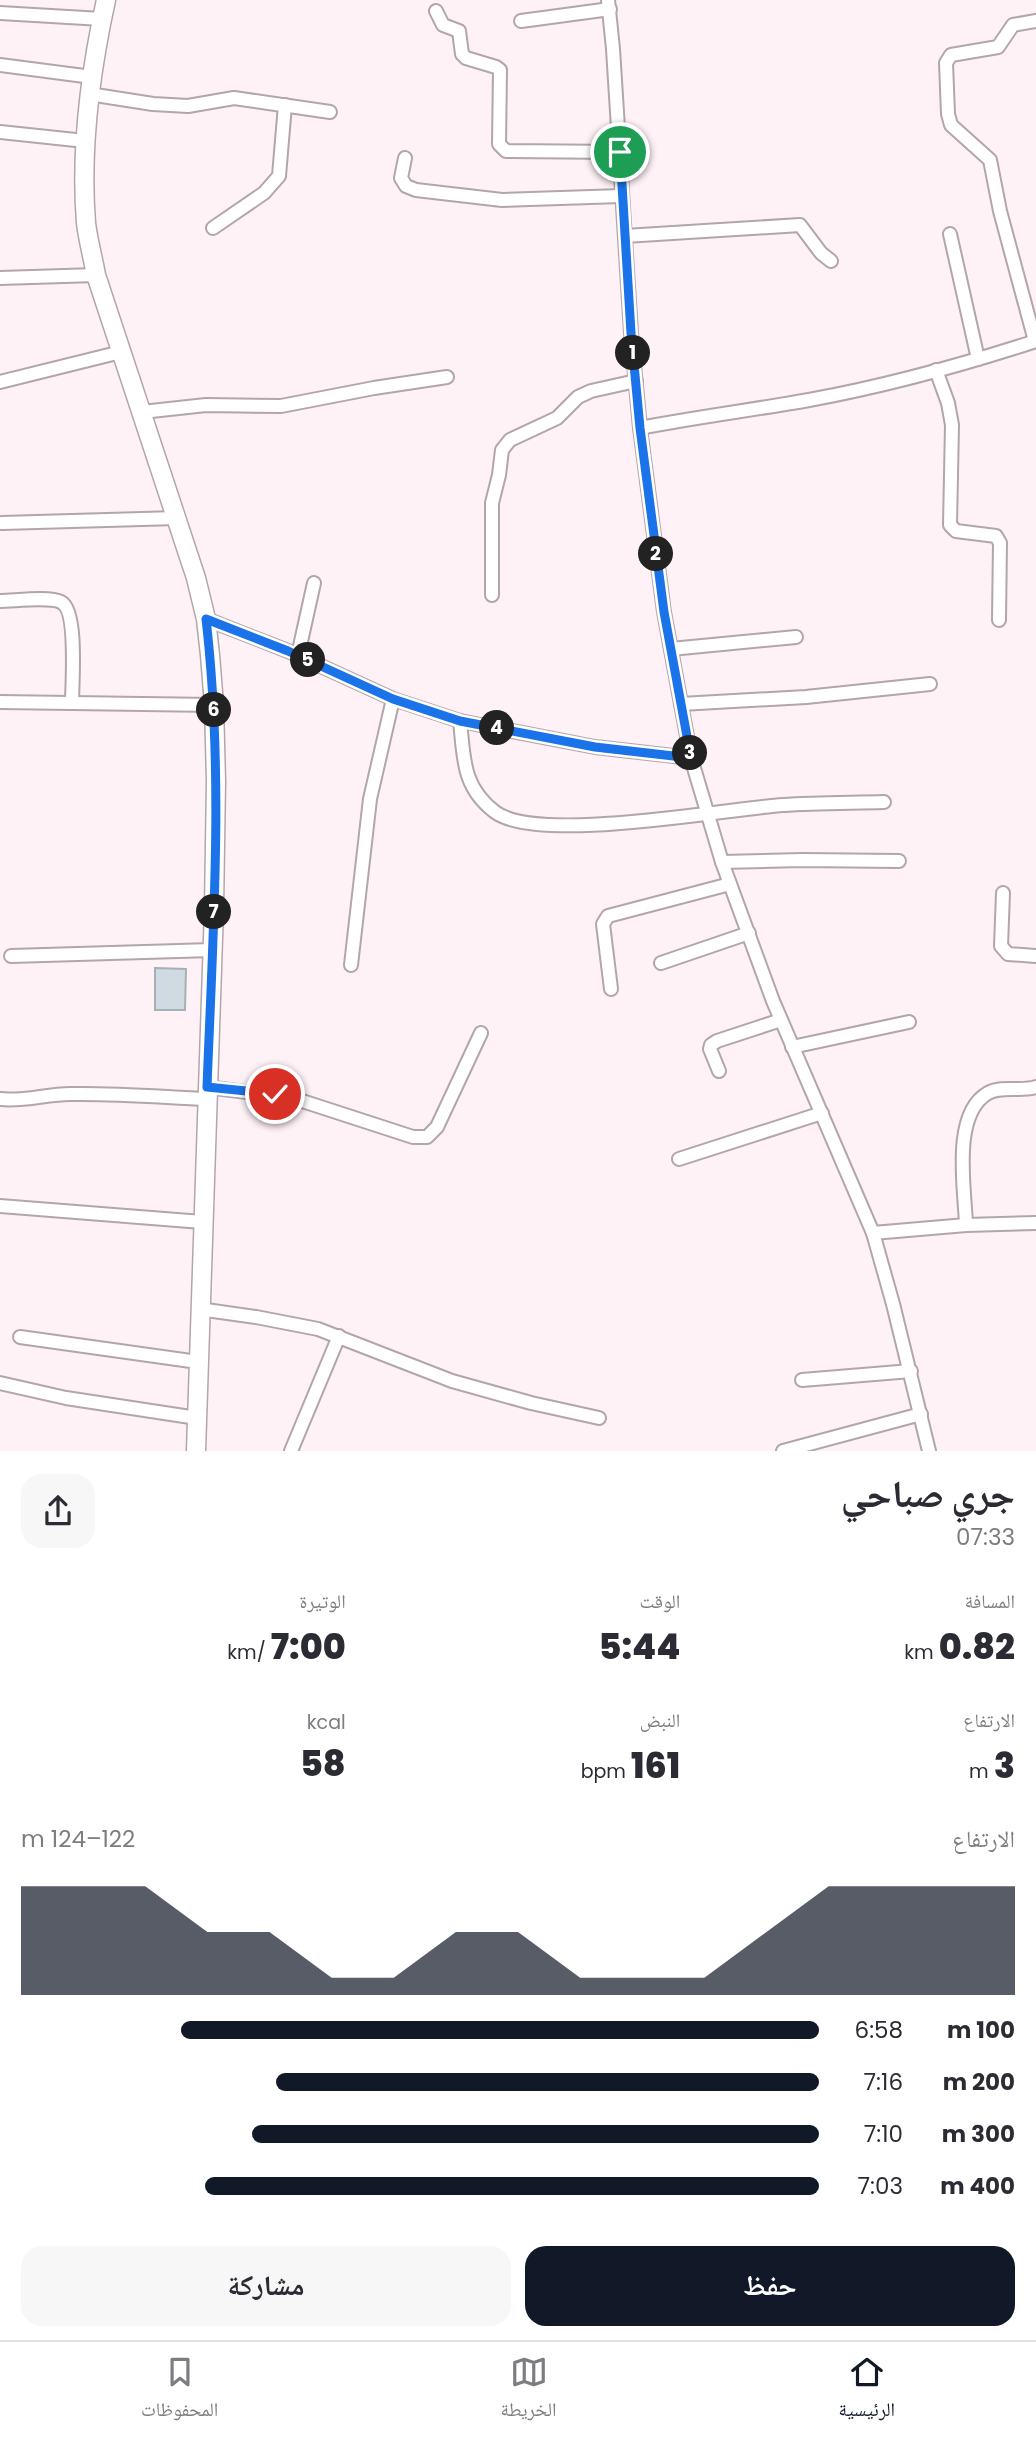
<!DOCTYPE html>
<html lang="ar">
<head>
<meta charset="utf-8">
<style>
	body { margin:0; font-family:Poppins,"Noto Naskh Arabic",sans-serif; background:#f7f7f7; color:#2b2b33; direction:rtl; height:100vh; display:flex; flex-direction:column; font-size:26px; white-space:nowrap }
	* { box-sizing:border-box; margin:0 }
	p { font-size:23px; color:#7c7c81 }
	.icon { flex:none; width:38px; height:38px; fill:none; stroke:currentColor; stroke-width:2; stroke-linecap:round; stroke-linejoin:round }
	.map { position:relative; height:1451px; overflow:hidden; direction:ltr }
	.sheet { display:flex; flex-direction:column; background:#fff; flex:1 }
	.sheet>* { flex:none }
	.pin { position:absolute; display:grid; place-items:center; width:60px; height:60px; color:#fff; margin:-30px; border:4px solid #fff; border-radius:50%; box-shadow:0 2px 7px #0007 }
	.km { position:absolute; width:35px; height:35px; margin:-18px; border-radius:50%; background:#222; color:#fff; font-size:19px; line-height:35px; text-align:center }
	.round { display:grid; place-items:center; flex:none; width:74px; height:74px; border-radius:21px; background:#f7f7f7 }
	.overview { display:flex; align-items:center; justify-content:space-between; height:119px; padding:0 21px }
	h1 { font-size:38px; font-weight:800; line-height:52px }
	.figures { display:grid; grid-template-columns:repeat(3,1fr); gap:10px; height:119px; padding:7px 21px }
	.figures div { display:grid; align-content:center }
	.figures b { font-size:35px; font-weight:800 }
	.figures small { font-size:19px; font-weight:400 }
	.figures p { font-size:19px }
	.chart { height:196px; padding:14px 21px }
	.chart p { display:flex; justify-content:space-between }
	.chart svg { width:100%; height:126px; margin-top:7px; fill:#111827; opacity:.7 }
	.action { display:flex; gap:14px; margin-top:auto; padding:14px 21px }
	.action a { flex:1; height:80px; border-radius:21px; background:#111827; color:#fff; font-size:28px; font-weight:800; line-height:80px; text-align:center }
	.action a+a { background:#f7f7f7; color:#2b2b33 }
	ul { padding:0 21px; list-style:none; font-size:23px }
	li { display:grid; grid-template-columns:112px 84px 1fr; align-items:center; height:52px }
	li i { height:18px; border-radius:9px; background:#111827 }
	.tabs { display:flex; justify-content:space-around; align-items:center; height:98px; border-top:2px solid #e1e1e2; background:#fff; font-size:19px; color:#7c7c81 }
	.tabs a { display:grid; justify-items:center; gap:4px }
	.tabs .selected { color:#111827 }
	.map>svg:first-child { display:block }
	.building { fill:#cfdbe0; stroke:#a5b1b5; stroke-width:2 }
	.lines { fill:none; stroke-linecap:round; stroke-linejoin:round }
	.minor-casing { stroke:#b2a6aa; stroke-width:16 }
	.secondary-casing { stroke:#b2a6aa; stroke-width:21 }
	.minor { stroke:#fff; stroke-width:12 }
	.secondary { stroke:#fff; stroke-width:18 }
	.route-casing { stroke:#fff; stroke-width:14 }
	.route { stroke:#1a73e8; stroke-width:9 }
</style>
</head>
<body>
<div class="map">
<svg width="1036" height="1451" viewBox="0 0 1036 1451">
	<rect width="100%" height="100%" fill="#fff2f6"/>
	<polygon class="building" points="155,968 186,969 185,1010 155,1010"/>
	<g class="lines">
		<defs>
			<g id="minor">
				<polyline points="608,0 613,49 631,333 640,428 664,612 691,758 722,862 773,1001 873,1233 893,1304 929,1451"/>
				<polyline points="436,11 443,25 459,31 462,54 466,58 496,67 500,70 499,144 506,151 620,152"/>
				<polyline points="0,13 102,19"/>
				<polyline points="521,21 610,9"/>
				<polyline points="0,65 92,77"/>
				<polyline points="89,94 153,104 188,106 234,98 330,112"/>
				<polyline points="0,132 85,141"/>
				<polyline points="405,158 401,178 406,186 416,190 502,200 621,196"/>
				<polyline points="213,228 264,193 279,176 285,105"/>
				<polyline points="950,234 978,359"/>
				<polyline points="625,236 800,225 821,253 831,261"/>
				<polyline points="0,278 96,275"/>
				<polyline points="1035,341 1000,211 990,160 951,125 948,114 946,63 951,55 998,47 1013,25 1036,21"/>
				<polyline points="936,370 948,403 952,425 950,525 956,531 996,536 1000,543 999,620"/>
				<polyline points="0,382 121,352"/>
				<polyline points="142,412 206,405 281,406 374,388 447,377"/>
				<path d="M 640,428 C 696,417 753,410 809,400 C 886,386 962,365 1036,341"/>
				<polyline points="2,523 177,518"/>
				<polyline points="492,595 492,503 499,475 502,450 510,440 557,418 578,397 591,391 636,381"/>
				<path d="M 0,601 C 14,601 49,596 61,602 C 78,610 72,684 72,703"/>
				<polyline points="206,619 288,651 393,699 460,721 595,747 691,758"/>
				<polyline points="671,649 796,637"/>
				<polyline points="298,655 314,583"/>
				<polyline points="0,702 214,705"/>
				<polyline points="681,704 806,697 930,684"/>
				<path d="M 460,721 C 464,758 462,787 495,812 C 538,844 725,809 783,805 C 817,803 851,803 884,802"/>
				<polyline points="722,862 802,860 899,861"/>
				<polyline points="1003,893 1001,946 1008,954 1036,956"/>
				<polyline points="11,956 212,950"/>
				<polyline points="661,963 749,933"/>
				<polyline points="351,965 370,799 393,699"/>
				<polyline points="611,989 603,924 608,916 730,884"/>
				<polyline points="792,1047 909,1022"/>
				<polyline points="719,1071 710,1049 711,1045 717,1041 781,1020"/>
				<polyline points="207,1087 293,1098 413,1137 427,1137 437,1127 481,1033"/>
				<path d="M 0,1099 C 24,1102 46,1094 70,1094 C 116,1093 161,1097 207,1099"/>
				<polyline points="679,1159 822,1113"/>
				<polyline points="0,1206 202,1222"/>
				<path d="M 966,1225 C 965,1190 951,1114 988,1093 C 1002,1085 1022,1092 1036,1087"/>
				<polyline points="873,1233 966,1225 1036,1223"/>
				<polyline points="199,1309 256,1317 318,1329 452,1381 531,1403 599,1418"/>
				<polyline points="20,1337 198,1362"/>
				<polyline points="802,1380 911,1371"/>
				<polyline points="0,1383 66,1398 197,1418"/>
				<polyline points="291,1451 339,1336"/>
				<polyline points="783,1451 921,1414"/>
			</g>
			<path id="secondary" d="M 106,0 C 90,73 80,148 86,223 C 88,240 93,258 96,275 L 196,578 L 206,619 L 210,655 L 214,705 L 216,781 L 214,908 L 196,1451"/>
		</defs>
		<use href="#minor" class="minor-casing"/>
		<use href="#secondary" class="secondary-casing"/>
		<use href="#minor" class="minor"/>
		<use href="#secondary" class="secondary"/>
	</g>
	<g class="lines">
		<defs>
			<path id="route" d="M 275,1094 L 207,1087 C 213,931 224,774 206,619 L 288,651 L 393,699 L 460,721 L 595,747 L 691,758 L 664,612 L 640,428 L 631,333 L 620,152"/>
		</defs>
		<use href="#route" class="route-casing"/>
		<use href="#route" class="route"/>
	</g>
</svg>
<div class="pin" style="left:620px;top:152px;background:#1e9e55"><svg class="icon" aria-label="arrive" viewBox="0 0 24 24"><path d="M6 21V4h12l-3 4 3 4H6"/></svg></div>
<div class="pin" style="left:275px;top:1094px;background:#d93025"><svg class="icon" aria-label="check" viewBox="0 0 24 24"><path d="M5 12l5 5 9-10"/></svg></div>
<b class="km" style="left:633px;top:353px">1</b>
<b class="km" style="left:656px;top:554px">2</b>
<b class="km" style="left:690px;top:753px">3</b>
<b class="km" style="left:497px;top:728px">4</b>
<b class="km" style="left:308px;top:660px">5</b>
<b class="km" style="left:214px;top:710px">6</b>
<b class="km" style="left:214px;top:912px">7</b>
</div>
<section class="sheet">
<div class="overview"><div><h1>جري صباحي</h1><p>07:33</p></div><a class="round"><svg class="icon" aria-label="share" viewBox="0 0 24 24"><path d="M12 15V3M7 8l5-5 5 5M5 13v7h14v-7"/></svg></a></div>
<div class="figures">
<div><p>المسافة</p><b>0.82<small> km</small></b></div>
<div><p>الوقت</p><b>5:44</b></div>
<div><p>الوتيرة</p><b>7:00<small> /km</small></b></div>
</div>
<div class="figures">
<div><p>الارتفاع</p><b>3<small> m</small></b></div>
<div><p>النبض</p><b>161<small> bpm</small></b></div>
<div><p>kcal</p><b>58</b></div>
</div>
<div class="chart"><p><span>الارتفاع</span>122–124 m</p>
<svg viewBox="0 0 160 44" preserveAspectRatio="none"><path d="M0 44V6L10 6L20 6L30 22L40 22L50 38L60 38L70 22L80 22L90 38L100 38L110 38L120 22L130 6L140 6L150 6L160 6V44z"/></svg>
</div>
<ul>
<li><b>100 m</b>6:58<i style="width:80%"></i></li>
<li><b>200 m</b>7:16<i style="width:68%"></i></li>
<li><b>300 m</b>7:10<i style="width:71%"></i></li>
<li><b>400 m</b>7:03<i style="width:77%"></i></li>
</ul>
<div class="action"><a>حفظ</a><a>مشاركة</a></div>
</section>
<nav class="tabs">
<a class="selected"><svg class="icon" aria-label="home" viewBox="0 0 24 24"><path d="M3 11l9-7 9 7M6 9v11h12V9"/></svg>الرئيسية</a>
<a><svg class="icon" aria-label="map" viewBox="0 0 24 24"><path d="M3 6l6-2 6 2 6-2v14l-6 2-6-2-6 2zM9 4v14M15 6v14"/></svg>الخريطة</a>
<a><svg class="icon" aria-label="saved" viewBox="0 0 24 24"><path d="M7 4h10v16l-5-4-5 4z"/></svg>المحفوظات</a>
</nav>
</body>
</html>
